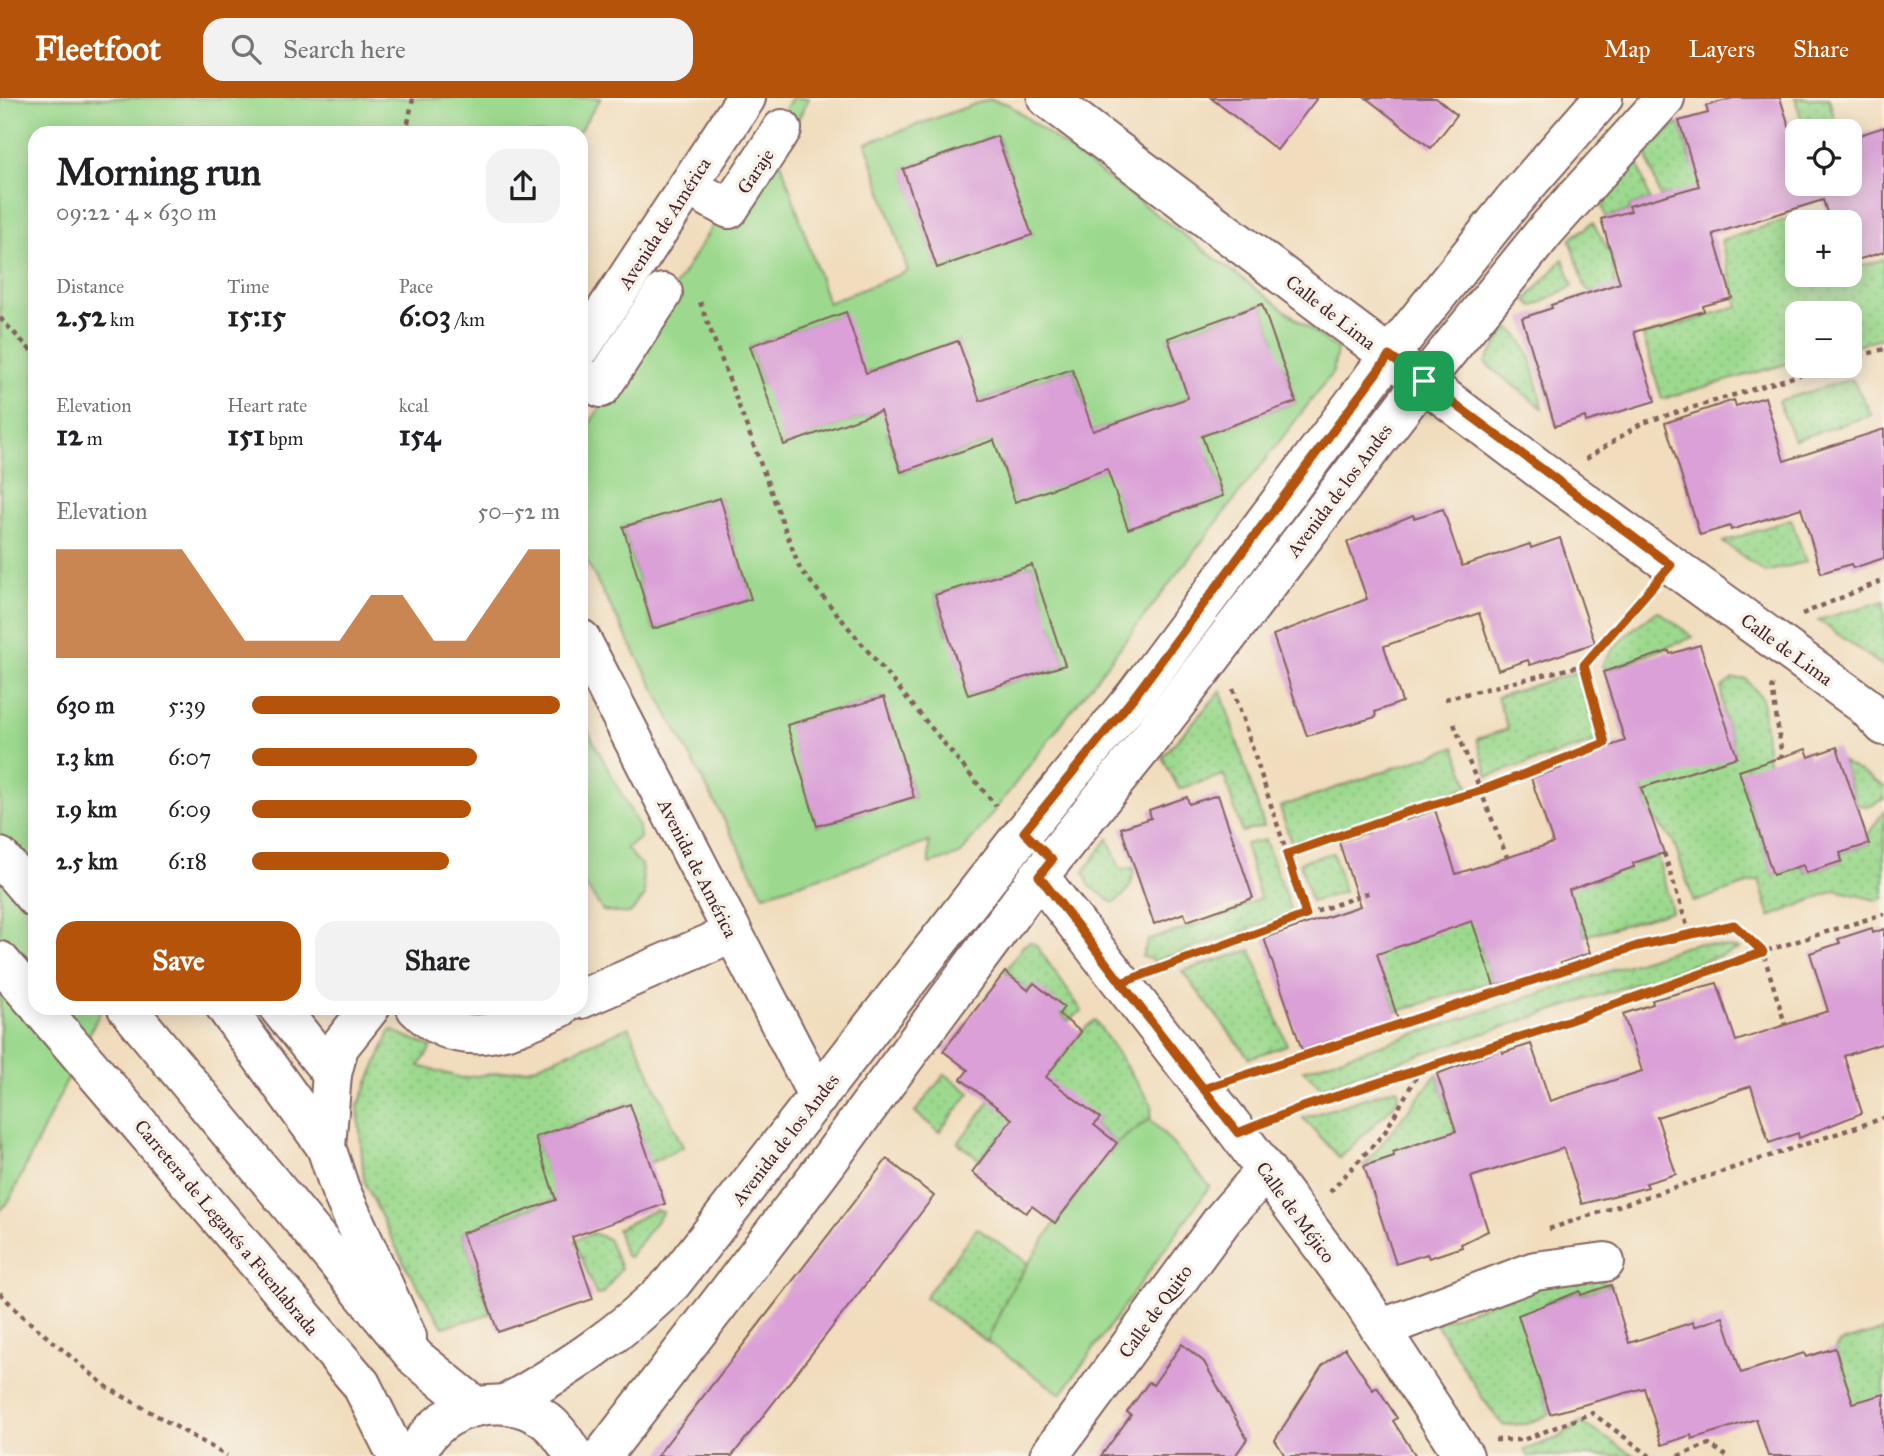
<!DOCTYPE html>
<html lang="en">
<head>
<meta charset="utf-8">
<style>
	body { margin:0; font-family:"IM FELL Great Primer",serif; background:#f2f2f2; color:#202124; height:100vh; display:flex; flex-direction:column; font-size:26px; white-space:nowrap }
	* { box-sizing:border-box; margin:0 }
	p { font-size:23px; color:#757577 }
	.icon { flex:none; width:38px; height:38px; fill:none; stroke:currentColor; stroke-width:2; stroke-linecap:round; stroke-linejoin:round }
	.map { position:relative; flex:1; overflow:hidden }
	.side { position:absolute; left:28px; top:28px; width:560px; height:889px; display:flex; flex-direction:column; background:#fff; border-radius:21px; box-shadow:0 4px 18px #0003 }
	.side>* { flex:none }
	.fabs { position:absolute; left:1785px; top:21px; display:grid; gap:14px }
	.fabs a { display:grid; place-items:center; width:77px; height:77px; border-radius:14px; background:#fff; box-shadow:0 4px 18px #0003; font-size:35px }
	.pin { position:absolute; display:grid; place-items:center; width:60px; height:60px; color:#fff; margin:-30px; border-radius:14px; box-shadow:0 4px 10px #0006 }
	.round { display:grid; place-items:center; flex:none; width:74px; height:74px; border-radius:21px; background:#f2f2f2 }
	.summary { display:flex; align-items:center; justify-content:space-between; height:119px; padding:0 28px }
	h1 { font-size:38px; font-weight:700; line-height:52px }
	.stats { display:grid; grid-template-columns:repeat(3,1fr); gap:10px; height:119px; padding:7px 28px }
	.stats div { display:grid; align-content:center }
	.stats b { font-size:30px; font-weight:700 }
	.stats small { font-size:19px; font-weight:400 }
	.stats p { font-size:19px }
	.chart { height:196px; padding:14px 28px }
	.chart p { display:flex; justify-content:space-between }
	.chart svg { width:100%; height:126px; margin-top:7px; fill:#b45309; opacity:.7 }
	.primary-button { display:flex; gap:14px; margin-top:auto; padding:14px 28px }
	.primary-button a { flex:1; height:80px; border-radius:21px; background:#b45309; color:#fff; font-size:28px; font-weight:700; line-height:80px; text-align:center }
	.primary-button a+a { background:#f2f2f2; color:#202124 }
	ul { padding:0 28px; list-style:none; font-size:23px }
	li { display:grid; grid-template-columns:112px 84px 1fr; align-items:center; height:52px }
	li i { height:18px; border-radius:9px; background:#b45309 }
	header { display:flex; align-items:center; gap:42px; box-sizing:border-box; height:98px; padding:0 35px; background:#b45309; color:#fff }
	header strong { font-size:33px }
	nav { display:flex; gap:38px; margin-inline-start:auto; font-size:24px }
	.search { width:490px; height:63px; background:#f2f2f2; display:flex; align-items:center; gap:18px; box-sizing:border-box; padding:0 24px; border-radius:21px; color:#757577; font-size:26px }
	.map>svg:first-child { display:block }
	.grass { fill:url(#grass-dots); stroke:#737c5c; stroke-width:2 }
	.park { fill:#9cd98e; stroke:#737c5c; stroke-width:2; fill-rule:evenodd }
	.building { fill:#daa0d7 }
	.lines { fill:none; stroke-linecap:round; stroke-linejoin:round }
	.minor-casing { stroke:#84625e; stroke-width:42 }
	.major-casing { stroke:#84625e; stroke-width:42 }
	.highway-casing { stroke:#84625e; stroke-width:42 }
	.path { stroke:#84625e; stroke-width:4.5; stroke-dasharray:5 5; stroke-linecap:butt }
	.minor { stroke:#fff; stroke-width:38 }
	.major { stroke:#fff; stroke-width:38 }
	.highway { stroke:#fff; stroke-width:38 }
	.route-casing { stroke:#fff; stroke-width:14 }
	.route { stroke:#b45309; stroke-width:9 }
	.labels { text-anchor:middle; stroke-width:7; stroke-linejoin:round; paint-order:stroke }
	.street-label { font-size:19px; fill:#4a1f2b; stroke:#f7f3e8 }
</style>
</head>
<body>
<header>
<strong>Fleetfoot</strong>
<div class="search"><svg class="icon" aria-label="search" viewBox="0 0 24 24"><circle cx="10" cy="10" r="6"/><path d="M15 15l6 6"/></svg>Search here</div>
<nav><a>Map</a><a>Layers</a><a>Share</a></nav>
</header>
<div class="map">
<svg width="1884" height="1358" viewBox="0 0 1884 1358">
	<defs>
		<pattern id="grass-dots" width="8" height="8" patternUnits="userSpaceOnUse" patternTransform="scale(1.75)"><rect width="8" height="8" fill="#9cd98e"/><path d="M2 2h.1M6 6h.1" fill="none" stroke="#88ba7b" stroke-width="1.8" stroke-linecap="round"/></pattern>
	</defs>
	<rect width="100%" height="100%" fill="#f7f3e8"/>
	<filter id="ink" filterUnits="userSpaceOnUse"><feTurbulence type="fractalNoise" baseFrequency=".0143" numOctaves="2"/><feDisplacementMap in="SourceGraphic" scale="14" xChannelSelector="R" yChannelSelector="G"/><feConvolveMatrix kernelMatrix="1 2 1 2 8 2 1 2 1" color-interpolation-filters="sRGB"/></filter>
	<filter id="wash" filterUnits="userSpaceOnUse"><feTurbulence type="fractalNoise" baseFrequency=".00686" numOctaves="4" result="noise"/><feDisplacementMap in="SourceGraphic" scale="28" xChannelSelector="R" yChannelSelector="G"/><feGaussianBlur stdDeviation="1.57" result="paint"/><feColorMatrix in="noise" values="0 0 0 0 0 0 0 0 0 0 0 0 0 0 0 0 0 1.4 0 .05"/><feComposite in="paint" operator="in"/></filter>
	<g filter="url(#wash)">
		<rect width="100%" height="100%" fill="#f1ddbd"/>
		<g class="grass">
			<polygon points="1795,0 1829,0 1836,28 1805,33"/>
			<polygon points="1680,26 1690,60 1712,88 1671,100 1670,96 1660,99 1646,54 1672,29"/>
			<polygon points="1638,65 1650,102 1629,108 1630,112 1606,120 1602,107"/>
			<polygon points="1797,118 1797,177 1815,177 1817,181 1850,177 1850,171 1884,161 1884,239 1850,249 1850,215 1797,215 1797,263 1662,301 1643,238 1738,208 1721,143"/>
			<polygon points="1593,125 1613,160 1615,193 1591,194 1585,189 1570,141"/>
			<polygon points="1563,161 1573,188 1533,209 1526,202"/>
			<path d="M 1508,229 C 1533,245 1536,282 1542,310 L 1485,265 Z"/>
			<polygon points="1852,281 1872,317 1794,342 1778,303"/>
			<polygon points="1791,421 1806,464 1765,474 1723,444"/>
			<polygon points="1884,503 1884,569 1818,522"/>
			<path d="M 1658,513 L 1693,539 L 1609,572 L 1602,568 C 1616,543 1634,529 1658,513 Z"/>
			<polygon points="1576,574 1598,643 1488,678 1477,641 1508,631 1497,599"/>
			<polygon points="1733,581 1746,581 1762,600 1768,664 1742,682 1773,777 1803,767 1806,775 1842,763 1840,755 1869,746 1867,738 1884,713 1884,800 1876,802 1836,792 1770,819 1759,782 1694,804 1673,742 1650,716 1640,686 1735,654 1724,619 1721,590"/>
			<polygon points="1221,593 1264,728 1242,734 1224,677 1179,691 1162,659"/>
			<polygon points="1455,649 1469,688 1292,748 1280,709"/>
			<polygon points="1842,663 1884,688 1884,701 1870,708 1857,707"/>
			<path d="M 1108,740 L 1120,771 L 1133,770 C 1134,787 1127,796 1113,805 L 1089,787 L 1084,774 Z"/>
			<polygon points="1265,742 1292,816 1154,863 1142,858 1148,842 1222,819 1260,800 1245,746"/>
			<polygon points="1333,755 1344,794 1311,804 1300,764"/>
			<polygon points="1657,757 1672,813 1585,838 1577,818 1555,791 1598,782"/>
			<polygon points="1483,815 1481,850 1492,883 1396,914 1385,882 1363,855 1406,846"/>
			<polygon points="1030,844 1036,847 1082,913 1068,923 1034,886 1028,892 1005,874 1023,848"/>
			<polygon points="1696,845 1740,851 1321,989 1303,972"/>
			<polygon points="1251,852 1287,947 1249,960 1182,873"/>
			<polygon points="1095,922 1152,1007 1150,1021 1117,1045 1094,1027 1099,1020 1039,986 1081,934"/>
			<polygon points="629,929 683,1049 633,1073 643,1044 629,1006 535,1039 557,1101 462,1135 491,1216 443,1229 405,1167 364,1083 358,1008 391,932 432,949 419,968 462,980 532,970"/>
			<polygon points="945,976 970,995 939,1034 915,1014"/>
			<polygon points="1437,976 1449,1014 1471,1033 1364,1068"/>
			<polygon points="1397,990 1399,996 1394,1007 1340,1060 1303,1020"/>
			<polygon points="996,995 1043,1032 1024,1057 999,1038 980,1062 958,1045"/>
			<polygon points="655,1112 663,1114 629,1159 625,1157 617,1131"/>
			<polygon points="977,1130 1028,1165 1009,1195 987,1244 925,1199"/>
			<polygon points="593,1135 608,1141 621,1170 603,1196 596,1197 575,1142"/>
			<polygon points="1579,1173 1611,1187 1581,1197 1580,1193 1547,1204 1538,1279 1550,1316 1527,1326 1503,1327 1483,1301 1436,1225"/>
			<polygon points="1884,1232 1884,1296 1841,1315 1847,1287 1835,1250 1840,1244"/>
			<polygon points="1580,1324 1635,1358 1528,1358 1524,1352 1558,1340"/>
		</g>
		<g class="park">
			<polygon points="0,0 601,0 578,35 35,35 35,910 102,910 9,1103 0,1113"/>
			<path d="M 792,0 L 809,0 L 779,58 L 828,205 L 908,173 L 866,45 L 989,1 L 1008,6 L 1337,251 L 1333,274 L 960,757 L 929,766 L 929,744 L 764,797 L 581,453 L 581,340 ZM 997,38 L 1011,76 L 991,83 L 1032,136 L 937,170 L 904,71 ZM 1262,206 L 1275,244 L 1264,249 L 1283,267 L 1296,304 L 1190,342 L 1210,360 L 1223,398 L 1128,431 L 1115,392 L 1119,366 L 1015,403 L 1001,365 L 1005,338 L 901,374 L 887,335 L 892,309 L 784,346 L 783,279 L 763,286 L 750,248 L 845,215 L 846,282 L 958,243 L 971,280 L 968,307 L 1072,271 L 1086,310 L 1083,337 L 1201,295 L 1181,277 L 1168,240 ZM 720,400 L 751,501 L 653,531 L 623,429 ZM 1032,467 L 1044,504 L 1031,534 L 1052,527 L 1065,567 L 969,597 L 956,559 L 969,529 L 947,536 L 935,497 ZM 883,599 L 895,637 L 882,667 L 903,661 L 914,699 L 817,728 L 788,627 Z"/>
			<polygon points="581,620 639,729 640,740 626,750 641,767 645,798 630,816 603,813 581,781"/>
			<polygon points="1150,1021 1210,1088 1061,1296 987,1244 1009,1195 1055,1125 1117,1045"/>
		</g>
		<g id="blocks">
			<g class="building">
				<polygon points="1211,0 1317,0 1277,52"/>
				<polygon points="1366,0 1436,0 1457,17 1431,50"/>
				<polygon points="1733,0 1780,0 1797,53 1797,86 1850,86 1850,40 1884,29 1884,154 1850,164 1850,124 1830,124 1823,102 1713,136 1732,200 1703,208 1704,213 1634,234 1655,303 1586,324 1585,319 1555,328 1522,220 1552,210 1551,207 1620,185 1601,121 1631,113 1629,108 1699,88 1679,23 1708,15 1706,8"/>
				<polygon points="997,38 1032,137 937,170 903,71"/>
				<polygon points="1262,206 1296,304 1202,338 1223,398 1128,431 1107,371 1015,404 994,342 901,374 880,313 784,347 750,248 846,214 866,275 958,243 980,303 1072,271 1093,333 1188,300 1168,240"/>
				<polygon points="1765,299 1784,363 1884,331 1884,460 1853,470 1851,466 1821,475 1801,410 1731,432 1730,428 1700,437 1665,325 1734,302 1736,308"/>
				<polygon points="720,400 751,501 653,531 623,429"/>
				<polygon points="1443,411 1462,468 1530,446 1531,450 1560,440 1595,545 1530,567 1528,562 1498,572 1479,515 1384,548 1402,604 1375,614 1376,619 1307,638 1273,537 1367,501 1347,444 1413,417 1414,420"/>
				<polygon points="1032,467 1065,567 968,597 935,497"/>
				<polygon points="1700,547 1737,659 1641,690 1664,755 1633,765 1634,769 1569,792 1590,855 1561,865 1562,870 1494,888 1472,823 1377,856 1398,921 1333,946 1332,942 1302,952 1264,840 1360,808 1339,744 1369,734 1367,730 1404,717 1406,722 1435,712 1456,776 1553,745 1531,680 1561,670 1559,666 1625,643 1603,574 1669,553 1670,556"/>
				<polygon points="884,599 914,699 817,728 787,627"/>
				<polygon points="1837,649 1869,746 1840,755 1842,763 1806,775 1803,767 1773,777 1739,673 1806,651 1809,659"/>
				<polygon points="1218,697 1253,800 1187,823 1184,815 1154,826 1121,730 1151,720 1149,712 1187,699 1189,706"/>
				<polygon points="1872,830 1873,835 1884,831 1884,945 1844,958 1862,1015 1799,1040 1798,1035 1769,1045 1751,988 1657,1019 1676,1076 1646,1085 1648,1089 1582,1106 1564,1050 1471,1079 1488,1133 1461,1146 1462,1149 1429,1160 1427,1156 1396,1166 1364,1068 1394,1058 1393,1054 1456,1033 1437,976 1502,951 1503,955 1531,946 1550,1003 1642,973 1623,916 1653,906 1652,902 1717,885 1736,943 1828,913 1810,855 1840,845 1838,841"/>
				<polygon points="1005,874 1028,892 1034,885 1064,909 1059,916 1081,934 1046,979 1100,1020 1094,1027 1117,1045 1055,1125 1032,1108 1026,1115 972,1074 1012,1021 961,981 968,972 943,953"/>
				<polygon points="630,1006 665,1106 572,1139 593,1201 498,1234 462,1135 556,1102 535,1039"/>
				<polygon points="887,1061 934,1098 904,1137 732,1358 657,1358"/>
				<polygon points="1611,1187 1629,1245 1693,1224 1694,1229 1723,1219 1741,1275 1804,1255 1806,1259 1835,1250 1853,1305 1884,1296 1884,1358 1768,1358 1756,1321 1692,1341 1691,1337 1662,1347 1644,1290 1550,1316 1518,1217 1580,1193 1581,1197"/>
				<polygon points="1182,1246 1204,1264 1247,1341 1235,1358 1101,1358 1131,1317 1127,1314 1149,1284 1153,1287"/>
				<polygon points="1345,1250 1373,1292 1377,1289 1397,1320 1393,1323 1416,1358 1285,1358 1275,1342 1322,1268"/>
			</g>
		</g>
	</g>
	<g filter="url(#ink)">
		<use href="#blocks" fill-opacity="0" stroke="#84625e" stroke-width="2"/>
		<g class="lines">
			<defs>
				<g id="minor">
					<polyline points="1047,0 1554,382 1864,607 1884,628"/>
					<polyline points="688,88 729,111 782,31"/>
					<polyline points="581,250 746,0"/>
					<polyline points="581,278 601,290 663,195"/>
					<polyline points="581,541 818,999"/>
					<polyline points="1039,778 1238,1035 1356,1194 1464,1358"/>
					<polyline points="581,901 732,836"/>
					<polyline points="226,910 326,1049"/>
					<polyline points="279,910 332,976"/>
					<polyline points="370,910 339,949 332,976 326,1049 340,1091 407,1239"/>
					<path d="M 416,910 C 462,956 510,932 560,910"/>
					<polyline points="1380,1231 1535,1173 1605,1164"/>
					<polyline points="1049,1358 1223,1121 1266,1072"/>
				</g>
				<g id="major">
					<path d="M 506,1306 C 567,1271 622,1235 672,1185 L 1020,739 L 1134,599 L 1389,258 L 1512,104 L 1603,0"/>
					<polyline points="602,1358 818,1077 1039,778 1147,644 1410,300 1546,132 1665,0"/>
				</g>
				<g id="highway">
					<polyline points="0,759 35,800"/>
					<polyline points="0,863 35,904"/>
					<polyline points="40,910 361,1286 397,1358"/>
					<polyline points="127,910 416,1260 475,1308"/>
					<path d="M 416,1358 C 432,1313 493,1294 534,1315 C 553,1324 564,1341 574,1358"/>
				</g>
			</defs>
			<use href="#minor" class="minor-casing"/>
			<use href="#major" class="major-casing"/>
			<use href="#highway" class="highway-casing"/>
			<g class="path">
				<polyline points="406,35 413,0"/>
				<polyline points="700,204 800,471 996,708"/>
				<polyline points="0,220 35,257"/>
				<polyline points="1850,261 1884,251"/>
				<polyline points="1586,361 1642,325 1829,268"/>
				<polyline points="1802,516 1884,482"/>
				<polyline points="1772,587 1782,659"/>
				<polyline points="1233,591 1287,756 1404,715 1480,693 1605,645 1584,567 1648,494"/>
				<polyline points="1445,601 1584,567"/>
				<polyline points="1454,626 1507,759"/>
				<polyline points="1664,755 1690,837"/>
				<polyline points="1287,756 1306,817"/>
				<polyline points="1157,872 1370,794"/>
				<polyline points="1241,978 1637,848 1734,827 1763,854 1884,816"/>
				<polyline points="1274,1020 1542,932 1763,854 1785,926"/>
				<polyline points="1330,1094 1385,1034 1420,972"/>
				<polyline points="1549,1131 1884,1020"/>
				<polyline points="0,1195 21,1217 107,1289 227,1358"/>
				<polyline points="1495,1342 1523,1342 1592,1315 1650,1358"/>
				<polyline points="1678,1358 1709,1346 1726,1358"/>
			</g>
			<use href="#minor" class="minor"/>
			<use href="#major" class="major"/>
			<use href="#highway" class="highway"/>
		</g>
	</g>
	<g class="lines" filter="url(#ink)">
		<defs>
			<polyline id="route" points="1424,283 1389,258 1134,599 1024,734 1052,762 1039,778 1203,991 1637,848 1734,827 1763,854 1542,932 1300,1010 1238,1035 1121,885 1306,817 1287,756 1404,715 1480,693 1605,645 1584,567 1671,467 1424,283"/>
		</defs>
		<use href="#route" class="route-casing"/>
		<use href="#route" class="route"/>
	</g>
	<g class="labels">
		<g class="street-label">
			<text transform="translate(755 73) rotate(-56)" y="7">Garaje</text>
			<text transform="translate(664 125) rotate(-57)" y="7">Avenida de América</text>
			<text transform="translate(1331 214) rotate(38)" y="7">Calle de Lima</text>
			<text transform="translate(1339 392) rotate(-53)" y="7">Avenida de los Andes</text>
			<text transform="translate(1787 551) rotate(36)" y="7">Calle de Lima</text>
			<text transform="translate(698 770) rotate(63)" y="7">Avenida de América</text>
			<text transform="translate(785 1041) rotate(-52)" y="7">Avenida de los Andes</text>
			<text transform="translate(1296 1114) rotate(54)" y="7">Calle de Méjico</text>
			<text transform="translate(227 1129) rotate(50)" y="7">Carretera de Leganés a Fuenlabrada</text>
			<text transform="translate(1155 1213) rotate(-54)" y="7">Calle de Quito</text>
		</g>
	</g>
</svg>
<div class="fabs">
<a><svg class="icon" aria-label="locate" viewBox="0 0 24 24"><circle cx="12" cy="12" r="6"/><path d="M12 2v4M12 18v4M2 12h4M18 12h4"/></svg></a>
<a>+</a>
<a>−</a>
</div>
<div class="pin" style="left:1424px;top:283px;background:#1e9e55"><svg class="icon" aria-label="arrive" viewBox="0 0 24 24"><path d="M6 21V4h12l-3 4 3 4H6"/></svg></div>
<section class="side">
<div class="summary"><div><h1>Morning run</h1><p>09:22 · 4 × 630 m</p></div><a class="round"><svg class="icon" aria-label="share" viewBox="0 0 24 24"><path d="M12 15V3M7 8l5-5 5 5M5 13v7h14v-7"/></svg></a></div>
<div class="stats">
<div><p>Distance</p><b>2.52<small> km</small></b></div>
<div><p>Time</p><b>15:15</b></div>
<div><p>Pace</p><b>6:03<small> /km</small></b></div>
</div>
<div class="stats">
<div><p>Elevation</p><b>12<small> m</small></b></div>
<div><p>Heart rate</p><b>151<small> bpm</small></b></div>
<div><p>kcal</p><b>154</b></div>
</div>
<div class="chart"><p><span>Elevation</span>50–52 m</p>
<svg viewBox="0 0 160 44" preserveAspectRatio="none"><path d="M0 44V6L10 6L20 6L30 6L40 6L50 22L60 38L70 38L80 38L90 38L100 22L110 22L120 38L130 38L140 22L150 6L160 6V44z"/></svg>
</div>
<ul>
<li><b>630 m</b>5:39<i style="width:100%"></i></li>
<li><b>1.3 km</b>6:07<i style="width:73%"></i></li>
<li><b>1.9 km</b>6:09<i style="width:71%"></i></li>
<li><b>2.5 km</b>6:18<i style="width:64%"></i></li>
</ul>
<div class="primary-button"><a>Save</a><a>Share</a></div>
</section>
</div>
</body>
</html>
